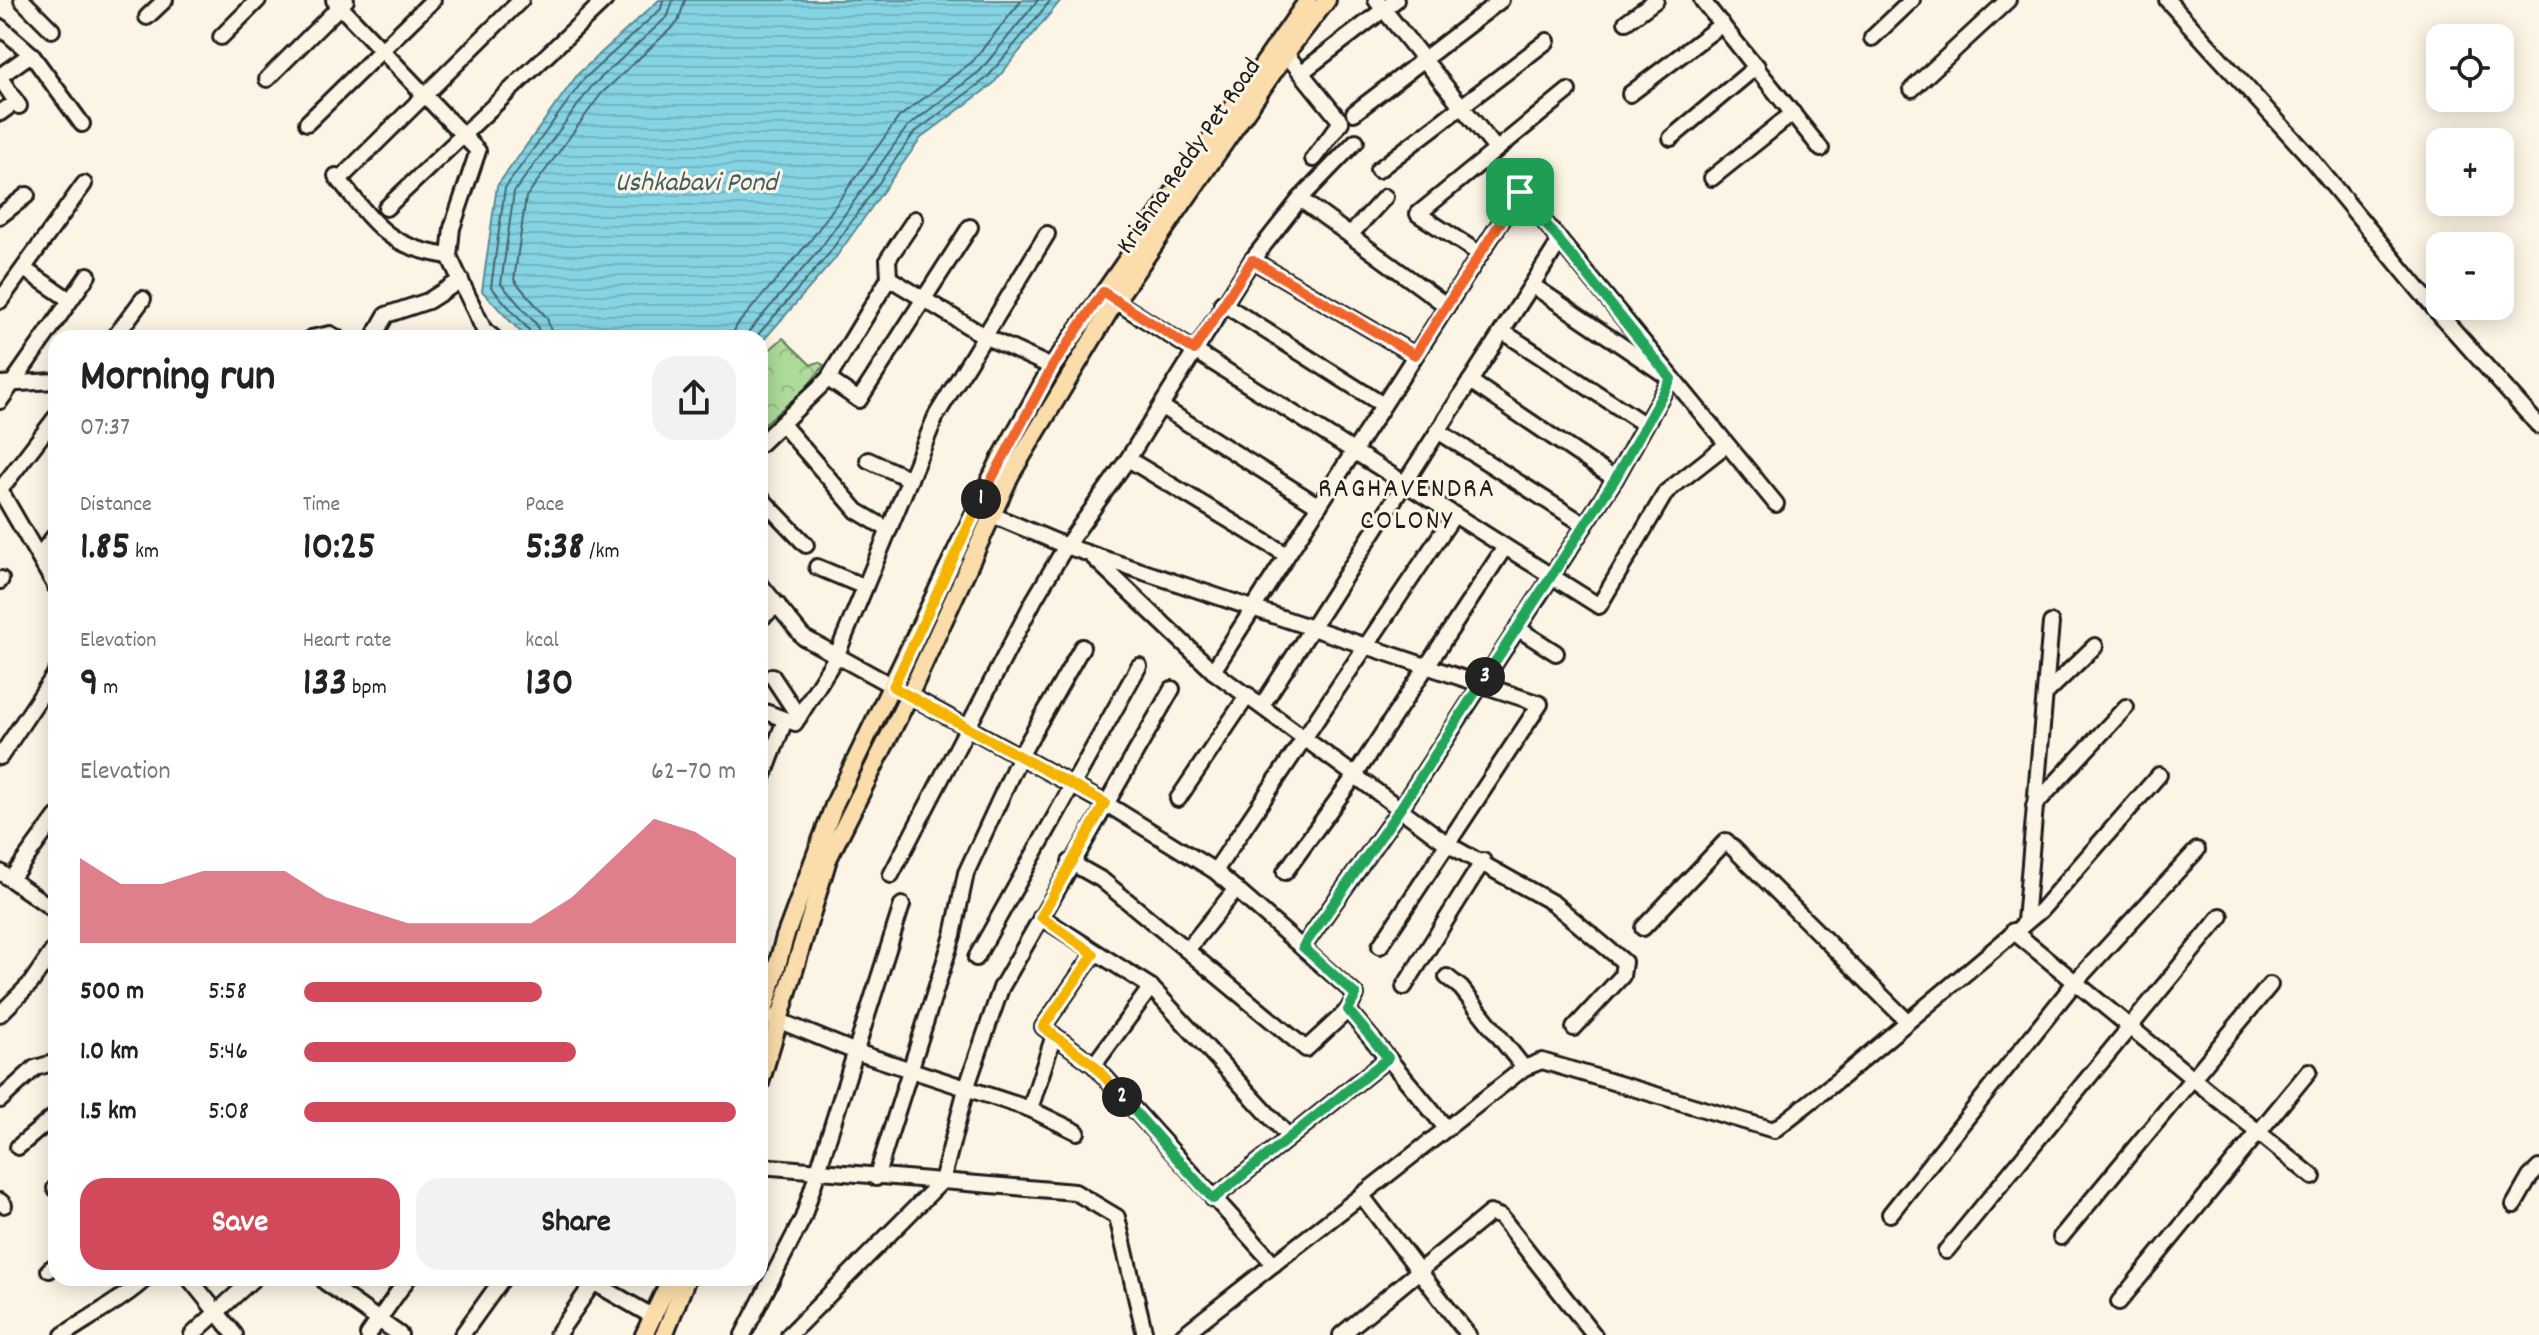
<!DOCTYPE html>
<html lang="en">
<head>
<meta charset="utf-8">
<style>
	body { margin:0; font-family:Dekko,sans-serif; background:#f2f2f2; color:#222; height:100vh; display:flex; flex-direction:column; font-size:30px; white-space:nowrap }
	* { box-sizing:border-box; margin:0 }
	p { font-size:26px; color:#767676 }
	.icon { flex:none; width:44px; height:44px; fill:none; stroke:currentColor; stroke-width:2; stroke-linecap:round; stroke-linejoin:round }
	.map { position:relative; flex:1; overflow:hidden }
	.sheet { position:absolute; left:48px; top:330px; width:720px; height:956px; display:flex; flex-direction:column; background:#fff; border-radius:24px; box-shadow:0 4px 20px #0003 }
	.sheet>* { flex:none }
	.fabs { position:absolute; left:2426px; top:24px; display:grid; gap:16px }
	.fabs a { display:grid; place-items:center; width:88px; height:88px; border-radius:16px; background:#fff; box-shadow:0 4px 20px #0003; font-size:40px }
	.pin { position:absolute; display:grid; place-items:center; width:68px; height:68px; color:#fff; margin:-34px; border-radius:16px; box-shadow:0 4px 12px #0006 }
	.km { position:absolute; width:40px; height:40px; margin:-20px; border-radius:50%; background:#222; color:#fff; font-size:22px; line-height:40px; text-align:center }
	.round { display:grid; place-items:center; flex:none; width:84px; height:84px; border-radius:24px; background:#f2f2f2 }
	.overview { display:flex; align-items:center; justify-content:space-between; height:136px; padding:0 32px }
	h1 { font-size:44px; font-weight:700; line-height:60px }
	.metrics { display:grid; grid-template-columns:repeat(3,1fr); gap:12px; height:136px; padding:8px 32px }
	.metrics div { display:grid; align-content:center }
	.metrics b { font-size:40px; font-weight:700 }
	.metrics small { font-size:22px; font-weight:400 }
	.metrics p { font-size:22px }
	.chart { height:224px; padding:16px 32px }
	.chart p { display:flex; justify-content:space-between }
	.chart svg { width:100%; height:144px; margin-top:8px; fill:#d1495b; opacity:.7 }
	.cta { display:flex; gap:16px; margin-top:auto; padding:16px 32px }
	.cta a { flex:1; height:92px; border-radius:24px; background:#d1495b; color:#fff; font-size:32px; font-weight:700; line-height:92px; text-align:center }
	.cta a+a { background:#f2f2f2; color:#222 }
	ul { padding:0 32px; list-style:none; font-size:26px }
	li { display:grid; grid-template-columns:128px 96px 1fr; align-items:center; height:60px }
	li i { height:20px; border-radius:10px; background:#d1495b }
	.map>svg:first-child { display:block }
	.park { fill:url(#park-crowns); stroke:#657c5a; stroke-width:2 }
	.water { fill:url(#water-rules); stroke:#5b8a93; stroke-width:2 }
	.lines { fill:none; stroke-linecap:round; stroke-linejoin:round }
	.shore { stroke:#46656c; stroke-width:2 }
	.minor-casing { stroke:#1c1c1c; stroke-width:20 }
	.major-casing { stroke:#1c1c1c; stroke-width:22 }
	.minor { stroke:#fcf5e5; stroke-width:14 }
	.major { stroke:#fbddab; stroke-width:16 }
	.split-1-casing { stroke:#fff; stroke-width:16 }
	.split-2-casing { stroke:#fff; stroke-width:16 }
	.split-3-casing { stroke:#fff; stroke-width:16 }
	.split-4-casing { stroke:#fff; stroke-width:16 }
	.split-1 { stroke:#f0652b; stroke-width:10 }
	.split-2 { stroke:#f5b400; stroke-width:10 }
	.split-3 { stroke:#22a559; stroke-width:10 }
	.split-4 { stroke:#22a559; stroke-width:10 }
	.labels { text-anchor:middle; stroke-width:6; stroke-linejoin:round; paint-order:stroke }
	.street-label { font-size:26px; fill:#1c1c1c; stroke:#fcf5e5 }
	.water-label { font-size:28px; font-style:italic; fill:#415c62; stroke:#fcf5e5 }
	.neighbourhood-label { font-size:28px; letter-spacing:2px; fill:#1c1c1c; stroke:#fcf5e5 }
</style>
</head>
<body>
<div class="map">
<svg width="2539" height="1335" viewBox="0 0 2539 1335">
	<defs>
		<pattern id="park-crowns" width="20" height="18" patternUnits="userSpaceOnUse" patternTransform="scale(2)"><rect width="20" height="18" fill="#aedb99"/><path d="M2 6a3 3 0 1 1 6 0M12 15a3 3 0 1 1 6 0" fill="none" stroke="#95bb83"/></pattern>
		<pattern id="water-rules" width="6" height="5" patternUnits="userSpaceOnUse" patternTransform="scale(2)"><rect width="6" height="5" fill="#85d3e3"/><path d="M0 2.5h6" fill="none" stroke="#72b5c2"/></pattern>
	</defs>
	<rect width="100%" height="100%" fill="#fcf5e5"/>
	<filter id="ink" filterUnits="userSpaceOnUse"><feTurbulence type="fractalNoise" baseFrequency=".0125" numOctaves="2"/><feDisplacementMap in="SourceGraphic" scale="16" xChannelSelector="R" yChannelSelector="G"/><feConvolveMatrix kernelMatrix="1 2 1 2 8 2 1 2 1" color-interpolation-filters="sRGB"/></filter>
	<g filter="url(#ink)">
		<polygon class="park" points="783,338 811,365 818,362 824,365 805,389 760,428 760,358"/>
		<polygon class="water" points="659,0 1061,0 993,84 921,138 834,260 760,344 760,338 526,338 482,291 497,186 578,74"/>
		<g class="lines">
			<g class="shore">
				<polyline points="531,338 529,330 491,287 505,188 584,79 661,9 663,0"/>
				<polyline points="541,338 537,325 501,284 514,192 592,86 668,16 673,0"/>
				<polyline points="553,338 547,318 514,280 526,197 601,94 678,22 685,0"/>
				<polyline points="731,338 737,325 810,241 899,117 972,62 1022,0"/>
				<polyline points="743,338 820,249 907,127 980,71 1038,0"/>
				<polyline points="755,338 828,255 914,133 987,78 1051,0"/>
			</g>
			<defs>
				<g id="minor">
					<polyline points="22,0 52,30"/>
					<polyline points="334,0 478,151 452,228 449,256 484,330 494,338"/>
					<polyline points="1376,0 1496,149"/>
					<polyline points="1702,0 1821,149"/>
					<polyline points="2167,0 2307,154 2433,307 2539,426"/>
					<polyline points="147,17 165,0"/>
					<polyline points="1626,22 1656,0"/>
					<polyline points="0,27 31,54 82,124"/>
					<polyline points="221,37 258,0"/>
					<polyline points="1872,38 1912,0"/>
					<polyline points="1286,54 1341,122 1313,159"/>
					<polyline points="1306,69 1396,0"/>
					<polyline points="0,76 31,54"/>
					<polyline points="0,78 19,106"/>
					<polyline points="267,79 346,0"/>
					<polyline points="1912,89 2008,0"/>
					<polyline points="1630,94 1722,24"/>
					<polyline points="0,113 7,108"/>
					<polyline points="1354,113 1501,0"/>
					<polyline points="307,123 433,0"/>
					<polyline points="1671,138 1757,66"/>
					<polyline points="1378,170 1547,41"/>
					<polyline points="345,174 521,0"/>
					<path d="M 336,176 C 375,223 385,247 449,256"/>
					<polyline points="1712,178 1793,113"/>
					<polyline points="1300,199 1447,306"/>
					<polyline points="386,208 605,0"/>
					<polyline points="0,216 27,195"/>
					<polyline points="1350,235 1385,197"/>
					<polyline points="1480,254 1418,214 1568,91"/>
					<polyline points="1252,260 1415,355"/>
					<polyline points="24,269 70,300"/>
					<polyline points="889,278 986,337 1052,367"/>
					<polyline points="1106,295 1599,606 1666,492 1726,445"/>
					<polyline points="0,301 84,184"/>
					<polyline points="1222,303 1383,405"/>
					<polyline points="1502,331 1644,424"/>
					<polyline points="114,338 143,299"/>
					<polyline points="311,338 330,334 337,338"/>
					<polyline points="373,338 386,315 428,301 461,280"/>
					<polyline points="828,379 859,400 970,227"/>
					<polyline points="1470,381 1615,479"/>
					<polyline points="0,384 56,381"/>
					<polyline points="0,401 88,275"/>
					<polyline points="1162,407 1319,506"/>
					<polyline points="782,424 857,511 889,530"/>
					<polyline points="1438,431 1585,525"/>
					<polyline points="760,444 828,379 889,278 888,259 915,219"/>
					<polyline points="1128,459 1287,555"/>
					<polyline points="868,460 910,479"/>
					<polyline points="0,490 56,587"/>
					<polyline points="0,490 56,417"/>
					<polyline points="760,497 806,545"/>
					<polyline points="990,514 1066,546 1540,704 1380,946"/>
					<polyline points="39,556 56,534"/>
					<polyline points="1093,557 1213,671 1449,845 1553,903 1624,962 1622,976 1574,1028"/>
					<polyline points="817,567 865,587"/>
					<polyline points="0,581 1,579"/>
					<polyline points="760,584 803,637 1105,803 1215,871 1356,995 1348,1010 1446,1128"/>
					<polyline points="760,619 778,605"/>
					<polyline points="1517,628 1556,653"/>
					<polyline points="1213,671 1520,192 1776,504"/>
					<polyline points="772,676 799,717"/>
					<polyline points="2045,694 2095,646"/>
					<polyline points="1263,704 1560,241"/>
					<polyline points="760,710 795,723 836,657 936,416 1047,234"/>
					<polyline points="0,757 56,673"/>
					<polyline points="760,786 785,720"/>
					<polyline points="1178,799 1248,695"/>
					<polyline points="2034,806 2126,707"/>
					<polyline points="1070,862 1102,880 1306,1049 1348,1010"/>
					<polyline points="1215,871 1454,515"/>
					<polyline points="0,872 56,911"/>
					<polyline points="1285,872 1354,777 1505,547"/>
					<polyline points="891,875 1034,600 1066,546 1128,459 1252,260 1300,199 1356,141"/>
					<polyline points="11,879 56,817"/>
					<polyline points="1041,917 1151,987 1289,1137"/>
					<polyline points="2025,921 2051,623"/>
					<polyline points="1643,928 1726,841 1907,1021"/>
					<polyline points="2013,931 2313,1177"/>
					<polyline points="1303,947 1400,809 1615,479 1671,379 1532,285"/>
					<polyline points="1187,950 1236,889"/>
					<polyline points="1094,954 1043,1027 1094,1065 1274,1264"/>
					<polyline points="976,958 1139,666"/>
					<polyline points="1447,977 1461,988 1524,1068"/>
					<polyline points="1404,987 1483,861"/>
					<polyline points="760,1013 856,1052 1030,1109 1077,1132"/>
					<polyline points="0,1014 31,983 56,946"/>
					<polyline points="1094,1065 1151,987"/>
					<polyline points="0,1100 35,1068 56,1062"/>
					<polyline points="1030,1109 1054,1035"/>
					<polyline points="18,1147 56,1115"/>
					<polyline points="760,1166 1075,1192 1117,1217 1145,1335"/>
					<polyline points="876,1178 953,935 966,873 1019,758 1082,647"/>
					<polyline points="55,1188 56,1188"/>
					<polyline points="1362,1196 1468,1335"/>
					<polyline points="1213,1199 1388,1058"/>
					<polyline points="0,1201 4,1205"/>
					<polyline points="2514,1205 2530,1177 2539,1168"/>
					<polyline points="1890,1214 2076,981 2197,850"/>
					<polyline points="2061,1237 2270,985"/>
					<polyline points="1946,1251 2221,916"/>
					<polyline points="49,1270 56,1265"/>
					<polyline points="189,1278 235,1335"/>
					<polyline points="586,1278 652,1316"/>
					<polyline points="325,1282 400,1335"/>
					<polyline points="2119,1302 2309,1071"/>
					<path d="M 63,1335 C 88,1318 127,1297 146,1278"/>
					<polyline points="192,1335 254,1278"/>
					<polyline points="368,1335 408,1278"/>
					<polyline points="462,1335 503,1278"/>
					<polyline points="557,1335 593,1283"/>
					<polyline points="743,1335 803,1218 902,905"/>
					<polyline points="789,1335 942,1181 966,1089 1001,988 1172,689"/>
					<polyline points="1183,1335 1524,1068 1542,1061 1774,1130 1843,1076 2041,910 2159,775"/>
					<polyline points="1341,1335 1490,1213 1501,1217 1594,1335"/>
				</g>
				<g id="major">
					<polyline points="760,1026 785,937 835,803 1000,460 1052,367 1308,0"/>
					<polyline points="760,1083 828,859 909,696 1011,474 1116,300 1292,45 1327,0"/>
					<polyline points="644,1335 671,1278"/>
					<polyline points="664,1335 687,1278"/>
				</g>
			</defs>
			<use href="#minor" class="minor-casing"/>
			<use href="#major" class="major-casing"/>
			<use href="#minor" class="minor"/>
			<use href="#major" class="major"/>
		</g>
	</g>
	<g class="lines" filter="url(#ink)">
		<defs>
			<polyline id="split-1" points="981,499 1052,367 1103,292 1194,350 1252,260 1415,355 1520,192"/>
			<polyline id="split-2" points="981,499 893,687 1105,803 1041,917 1094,954 1043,1027 1094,1065 1122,1097"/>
			<polyline id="split-3" points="1122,1097 1213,1199 1388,1058 1348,1010 1356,995 1303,947 1400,809 1485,677"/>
			<polyline id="split-4" points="1485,677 1615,479 1671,379 1520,192"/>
		</defs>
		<use href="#split-1" class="split-1-casing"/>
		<use href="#split-2" class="split-2-casing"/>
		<use href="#split-3" class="split-3-casing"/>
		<use href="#split-4" class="split-4-casing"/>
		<use href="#split-1" class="split-1"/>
		<use href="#split-2" class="split-2"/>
		<use href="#split-3" class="split-3"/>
		<use href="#split-4" class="split-4"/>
	</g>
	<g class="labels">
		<g class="street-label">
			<text transform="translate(1187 155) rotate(-55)" y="9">Krishna Reddy Pet Road</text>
		</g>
		<g class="water-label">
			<text x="696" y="190">Ushkabavi Pond</text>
		</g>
		<g class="neighbourhood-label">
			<text x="1407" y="496">RAGHAVENDRA<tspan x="1407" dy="32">COLONY</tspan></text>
		</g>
	</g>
</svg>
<div class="fabs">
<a><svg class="icon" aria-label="locate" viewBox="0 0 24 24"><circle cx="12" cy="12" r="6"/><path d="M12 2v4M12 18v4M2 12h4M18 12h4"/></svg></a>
<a>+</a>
<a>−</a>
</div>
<div class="pin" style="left:1520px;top:192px;background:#1e9e55"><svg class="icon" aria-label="arrive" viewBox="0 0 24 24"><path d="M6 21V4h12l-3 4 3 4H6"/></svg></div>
<b class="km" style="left:981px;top:499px">1</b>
<b class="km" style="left:1122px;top:1097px">2</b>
<b class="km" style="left:1485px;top:677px">3</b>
<section class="sheet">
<div class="overview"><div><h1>Morning run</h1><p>07:37</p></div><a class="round"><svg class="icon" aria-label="share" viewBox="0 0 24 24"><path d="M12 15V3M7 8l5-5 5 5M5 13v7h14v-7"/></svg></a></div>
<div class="metrics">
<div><p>Distance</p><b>1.85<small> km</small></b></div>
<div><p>Time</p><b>10:25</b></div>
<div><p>Pace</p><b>5:38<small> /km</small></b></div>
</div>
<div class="metrics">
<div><p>Elevation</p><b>9<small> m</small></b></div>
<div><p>Heart rate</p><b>133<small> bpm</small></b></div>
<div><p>kcal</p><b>130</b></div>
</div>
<div class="chart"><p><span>Elevation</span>62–70 m</p>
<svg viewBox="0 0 160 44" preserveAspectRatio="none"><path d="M0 44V18L10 26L20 26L30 22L40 22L50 22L60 30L70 34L80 38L90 38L100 38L110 38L120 30L130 18L140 6L150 10L160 18V44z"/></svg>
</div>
<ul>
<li><b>500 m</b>5:58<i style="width:55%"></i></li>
<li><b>1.0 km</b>5:46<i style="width:63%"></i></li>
<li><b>1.5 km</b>5:08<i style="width:100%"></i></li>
</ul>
<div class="cta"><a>Save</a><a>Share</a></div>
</section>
</div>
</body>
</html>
